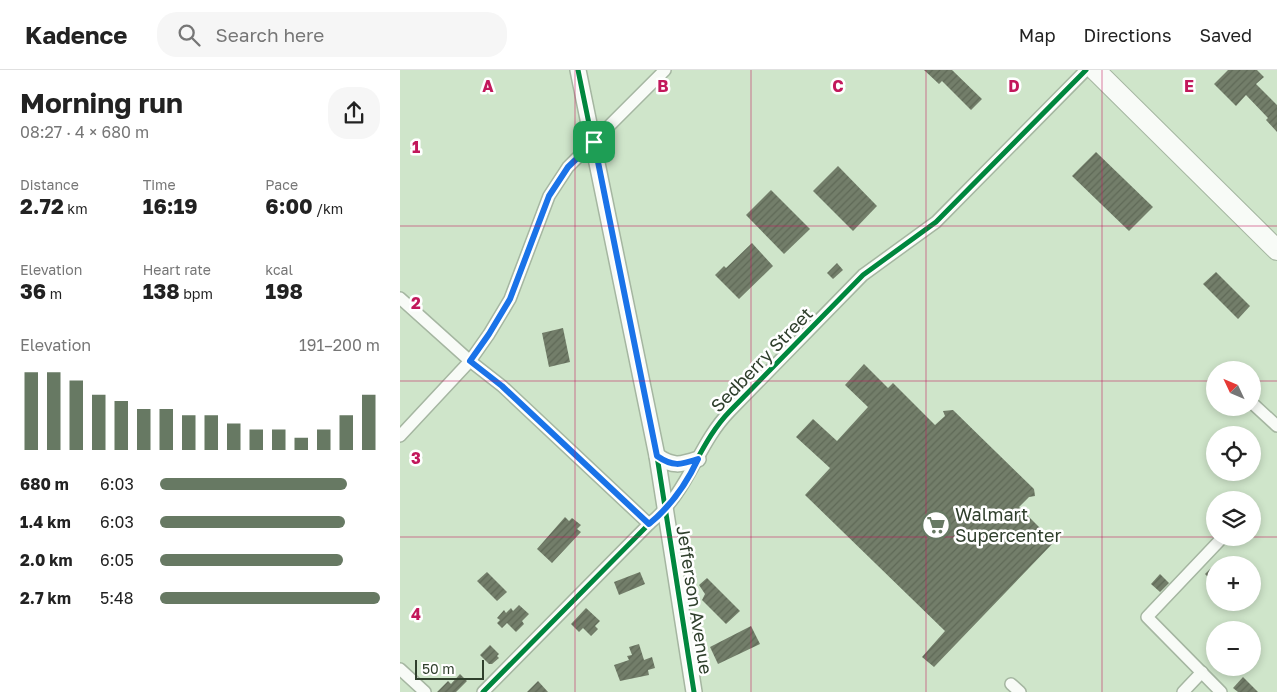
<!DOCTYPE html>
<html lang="en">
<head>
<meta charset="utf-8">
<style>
	body { margin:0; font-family:"Golos Text",sans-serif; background:#f6f6f6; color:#222; height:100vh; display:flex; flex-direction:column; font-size:19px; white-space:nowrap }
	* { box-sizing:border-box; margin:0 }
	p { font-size:16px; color:#767676 }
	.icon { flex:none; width:28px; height:28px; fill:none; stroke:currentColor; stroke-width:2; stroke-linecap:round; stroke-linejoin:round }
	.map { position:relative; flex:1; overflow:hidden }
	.side { display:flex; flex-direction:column; background:#fff; width:400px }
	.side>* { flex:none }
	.needle { width:32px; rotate:314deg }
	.fabs { position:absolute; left:806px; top:291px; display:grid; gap:10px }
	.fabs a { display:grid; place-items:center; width:55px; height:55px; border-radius:50%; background:#fff; box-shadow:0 2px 8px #0003; font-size:25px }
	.scale { position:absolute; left:15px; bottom:12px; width:69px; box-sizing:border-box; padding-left:5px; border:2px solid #2f3f2c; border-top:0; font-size:14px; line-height:18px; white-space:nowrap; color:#2f3f2c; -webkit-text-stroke:4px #fff; paint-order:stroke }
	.pin { position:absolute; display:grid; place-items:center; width:42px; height:42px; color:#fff; margin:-21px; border-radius:10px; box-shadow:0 2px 8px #0006 }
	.round { display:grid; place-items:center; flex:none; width:52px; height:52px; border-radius:20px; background:#f6f6f6 }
	.overview { display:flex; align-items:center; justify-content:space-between; height:85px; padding:0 20px }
	h1 { font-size:28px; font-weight:700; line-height:38px }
	.stats { display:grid; grid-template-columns:repeat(3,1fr); gap:8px; height:85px; padding:5px 20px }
	.stats div { display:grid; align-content:center }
	.stats b { font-size:21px; font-weight:700 }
	.stats small { font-size:14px; font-weight:400 }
	.stats p { font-size:14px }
	.chart { height:140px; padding:10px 20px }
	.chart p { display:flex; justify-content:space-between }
	.chart svg { width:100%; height:90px; margin-top:5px; stroke:#677963; stroke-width:6 }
	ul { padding:0 20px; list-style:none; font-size:16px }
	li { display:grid; grid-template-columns:80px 60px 1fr; align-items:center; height:38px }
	li i { height:12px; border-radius:6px; background:#677963 }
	header { display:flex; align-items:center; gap:30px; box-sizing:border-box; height:70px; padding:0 25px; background:#fff; border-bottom:1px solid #e0e0e0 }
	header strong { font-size:24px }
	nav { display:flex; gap:28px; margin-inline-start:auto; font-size:18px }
	.search { width:350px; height:45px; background:#f6f6f6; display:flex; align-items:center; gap:12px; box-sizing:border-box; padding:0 18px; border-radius:20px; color:#767676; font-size:19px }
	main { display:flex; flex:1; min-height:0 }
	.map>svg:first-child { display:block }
	.building { fill:url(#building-hatch) }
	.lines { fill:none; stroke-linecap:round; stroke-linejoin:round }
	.street-casing { stroke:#a5b6a1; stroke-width:14 }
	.secondary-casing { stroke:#a5b6a1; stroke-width:18 }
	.highway-casing { stroke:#a5b6a1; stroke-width:22 }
	.street { stroke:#f8fbf7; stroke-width:11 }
	.secondary { stroke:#f8fbf7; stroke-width:15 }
	.highway { stroke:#f8fbf7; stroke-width:20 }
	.cycleway-casing { stroke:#fff; stroke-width:8 }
	.cycleway { stroke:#00873e; stroke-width:5 }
	.route-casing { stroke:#fff; stroke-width:10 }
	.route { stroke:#1a73e8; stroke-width:6 }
	.grid { fill:none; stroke:#c2185b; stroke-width:1; stroke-opacity:0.55 }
	.labels { text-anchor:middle; stroke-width:5; stroke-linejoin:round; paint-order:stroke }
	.street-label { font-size:18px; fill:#2f3f2c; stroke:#fff }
	.poi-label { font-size:18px; fill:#2f3f2c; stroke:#fff; text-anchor:start }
	.grid-label { font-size:16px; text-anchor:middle; font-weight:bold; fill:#c2185b; stroke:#fff; stroke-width:5; stroke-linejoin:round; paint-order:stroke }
</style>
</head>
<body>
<header>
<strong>Kadence</strong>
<div class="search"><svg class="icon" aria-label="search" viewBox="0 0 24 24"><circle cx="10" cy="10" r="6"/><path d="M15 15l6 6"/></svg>Search here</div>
<nav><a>Map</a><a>Directions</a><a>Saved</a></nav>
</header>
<main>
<section class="side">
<div class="overview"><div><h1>Morning run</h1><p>08:27 · 4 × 680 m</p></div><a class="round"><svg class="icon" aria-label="share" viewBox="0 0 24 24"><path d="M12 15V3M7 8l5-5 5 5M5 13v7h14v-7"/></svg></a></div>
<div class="stats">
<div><p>Distance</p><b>2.72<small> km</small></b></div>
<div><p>Time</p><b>16:19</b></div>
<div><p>Pace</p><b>6:00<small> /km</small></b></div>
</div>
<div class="stats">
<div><p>Elevation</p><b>36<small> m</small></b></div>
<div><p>Heart rate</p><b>138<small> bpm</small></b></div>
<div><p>kcal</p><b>198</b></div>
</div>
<div class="chart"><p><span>Elevation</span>191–200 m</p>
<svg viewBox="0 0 160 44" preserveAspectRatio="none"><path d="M5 44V6M15 44V6M25 44V10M35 44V17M45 44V20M55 44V24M65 44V24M75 44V27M85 44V27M95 44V31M105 44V34M115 44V34M125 44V38M135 44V34M145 44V27M155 44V17"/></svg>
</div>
<ul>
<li><b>680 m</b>6:03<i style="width:85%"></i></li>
<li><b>1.4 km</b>6:03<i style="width:84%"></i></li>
<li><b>2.0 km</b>6:05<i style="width:83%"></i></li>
<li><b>2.7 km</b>5:48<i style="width:100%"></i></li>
</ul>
</section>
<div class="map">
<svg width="877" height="622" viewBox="0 0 877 622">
	<defs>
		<pattern id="building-hatch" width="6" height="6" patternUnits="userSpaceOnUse" patternTransform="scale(1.25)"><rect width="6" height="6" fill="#737e6a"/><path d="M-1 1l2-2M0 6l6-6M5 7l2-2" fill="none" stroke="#5f6957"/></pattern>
	</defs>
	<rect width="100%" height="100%" fill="#cfe5ca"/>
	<g class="building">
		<polygon points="524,0 552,0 582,29 571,40 542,11 539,14"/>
		<polygon points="828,0 857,0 864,7 856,14 877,35 877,62 866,50 868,48 846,25 836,36 814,14"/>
		<polygon points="696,82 753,137 729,161 672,106"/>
		<polygon points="438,96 477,136 453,161 413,121"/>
		<polygon points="371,120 410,159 384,184 346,145"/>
		<polygon points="352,173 373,196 339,229 315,205 324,196 326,198"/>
		<polygon points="437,193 443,200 433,209 427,203"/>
		<polygon points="816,202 850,236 838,249 803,214"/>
		<polygon points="163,258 170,292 149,297 142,263"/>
		<polygon points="464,294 488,318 493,313 535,355 545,346 543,341 553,340 634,419 635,426 629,427 619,437 654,472 534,597 522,587 545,561 405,425 430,398 396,367 413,349 437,371 468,337 445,315"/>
		<polygon points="165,447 169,451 172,448 181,455 177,459 181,462 152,493 137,479"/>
		<polygon points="815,494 815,514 805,504"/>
		<polygon points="87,502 107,522 97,531 77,511"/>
		<polygon points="240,502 245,514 219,525 214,512"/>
		<polygon points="760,504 769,513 760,522 751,514"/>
		<polygon points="307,508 340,541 326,554 302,530 305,524 299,515"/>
		<polygon points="119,535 129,544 122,551 124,554 116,562 107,553 102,558 97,553 100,550 97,548 104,540 106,543 111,538 113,541"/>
		<polygon points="186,538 200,551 195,556 198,559 191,566 183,558 179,562 171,554"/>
		<polygon points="351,556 360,574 318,594 310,577"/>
		<polygon points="239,574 244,590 252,587 255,598 248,600 249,605 220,611 214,595 229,590 227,586 232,585 229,577"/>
		<polygon points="90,575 99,584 97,586 99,588 92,594 89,594 80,585"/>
		<polygon points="60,604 67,611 56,622 37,622 48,611 51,614"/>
		<polygon points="843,607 858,622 838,622 833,618"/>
		<polygon points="138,611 148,622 127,622"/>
	</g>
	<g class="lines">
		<defs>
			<g id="street">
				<polyline points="0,228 70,291 102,316 249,454"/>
				<polyline points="852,333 877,356"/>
				<polyline points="0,366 70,291 89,264 110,229 149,126 168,97 265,0"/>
				<polyline points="0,599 25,622"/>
				<polyline points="611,614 620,622"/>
				<path d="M 83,622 L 249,454 C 290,421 296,376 330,341 L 463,205 L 536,152 L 686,0"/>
				<polyline points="783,622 802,602"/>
				<polyline points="821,622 747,547 822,468"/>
			</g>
			<g id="secondary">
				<polyline points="178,0 257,386 294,622"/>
				<path d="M 257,386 C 273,397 280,395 298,389"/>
			</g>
			<polyline id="highway" points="695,0 877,180"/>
		</defs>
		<use href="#street" class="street-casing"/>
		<use href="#secondary" class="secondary-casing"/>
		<use href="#highway" class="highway-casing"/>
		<use href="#street" class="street"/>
		<use href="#secondary" class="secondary"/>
		<use href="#highway" class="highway"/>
		<defs>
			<g id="cycleway">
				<polyline points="178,0 257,386 294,622"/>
				<path d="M 83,622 L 249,454 C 290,421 296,376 330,341 L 463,205 L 536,152 L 686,0"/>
			</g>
		</defs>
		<use href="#cycleway" class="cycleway-casing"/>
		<use href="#cycleway" class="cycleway"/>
	</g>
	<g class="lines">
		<defs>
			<path id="route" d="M 194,72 L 257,386 C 273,397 280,395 298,389 C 286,415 271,436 249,454 L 102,316 L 70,291 L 89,264 L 110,229 L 149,126 L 168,97 Z"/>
		</defs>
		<use href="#route" class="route-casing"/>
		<use href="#route" class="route"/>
	</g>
	<path class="grid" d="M 175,0 L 175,622M 351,0 L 351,622M 526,0 L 526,622M 702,0 L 702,622M 0,156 L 877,156M 0,311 L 815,311M 852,311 L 877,311M 0,467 L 815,467M 852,467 L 877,467"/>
	<defs>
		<symbol id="supermarket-ring" viewBox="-11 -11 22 22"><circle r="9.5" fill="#fff" stroke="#677963" stroke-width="1.5"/><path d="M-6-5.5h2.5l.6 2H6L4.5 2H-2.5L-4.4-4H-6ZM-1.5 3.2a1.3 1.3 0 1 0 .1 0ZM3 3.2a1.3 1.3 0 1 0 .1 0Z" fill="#677963"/></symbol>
	</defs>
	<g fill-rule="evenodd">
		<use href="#supermarket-ring" x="520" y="439" width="32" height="32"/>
	</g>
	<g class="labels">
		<g class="street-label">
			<text transform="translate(362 290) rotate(-46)" y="6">Sedberry Street</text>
			<text transform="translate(294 530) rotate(81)" y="6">Jefferson Avenue</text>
		</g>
		<g class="poi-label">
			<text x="555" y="451">Walmart<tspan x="555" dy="21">Supercenter</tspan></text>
		</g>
	</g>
	<g class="grid-label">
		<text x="88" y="22">A</text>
		<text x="263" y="22">B</text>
		<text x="438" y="22">C</text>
		<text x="614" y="22">D</text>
		<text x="789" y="22">E</text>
		<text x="16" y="83">1</text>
		<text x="16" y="239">2</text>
		<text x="16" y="394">3</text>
		<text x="16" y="550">4</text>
	</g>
</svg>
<div class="fabs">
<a><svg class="needle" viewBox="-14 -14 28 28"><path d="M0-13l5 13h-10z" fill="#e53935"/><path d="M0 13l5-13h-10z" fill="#767676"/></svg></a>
<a><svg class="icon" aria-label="locate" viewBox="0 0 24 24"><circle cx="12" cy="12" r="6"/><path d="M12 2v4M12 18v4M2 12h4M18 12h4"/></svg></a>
<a><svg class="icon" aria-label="layers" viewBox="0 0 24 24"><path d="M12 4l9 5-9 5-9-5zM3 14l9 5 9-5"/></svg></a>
<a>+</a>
<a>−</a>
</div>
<div class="scale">50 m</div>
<div class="pin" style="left:194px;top:72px;background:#1e9e55"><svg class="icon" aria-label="arrive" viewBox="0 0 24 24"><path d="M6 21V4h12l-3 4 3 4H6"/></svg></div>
</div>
</main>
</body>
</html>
